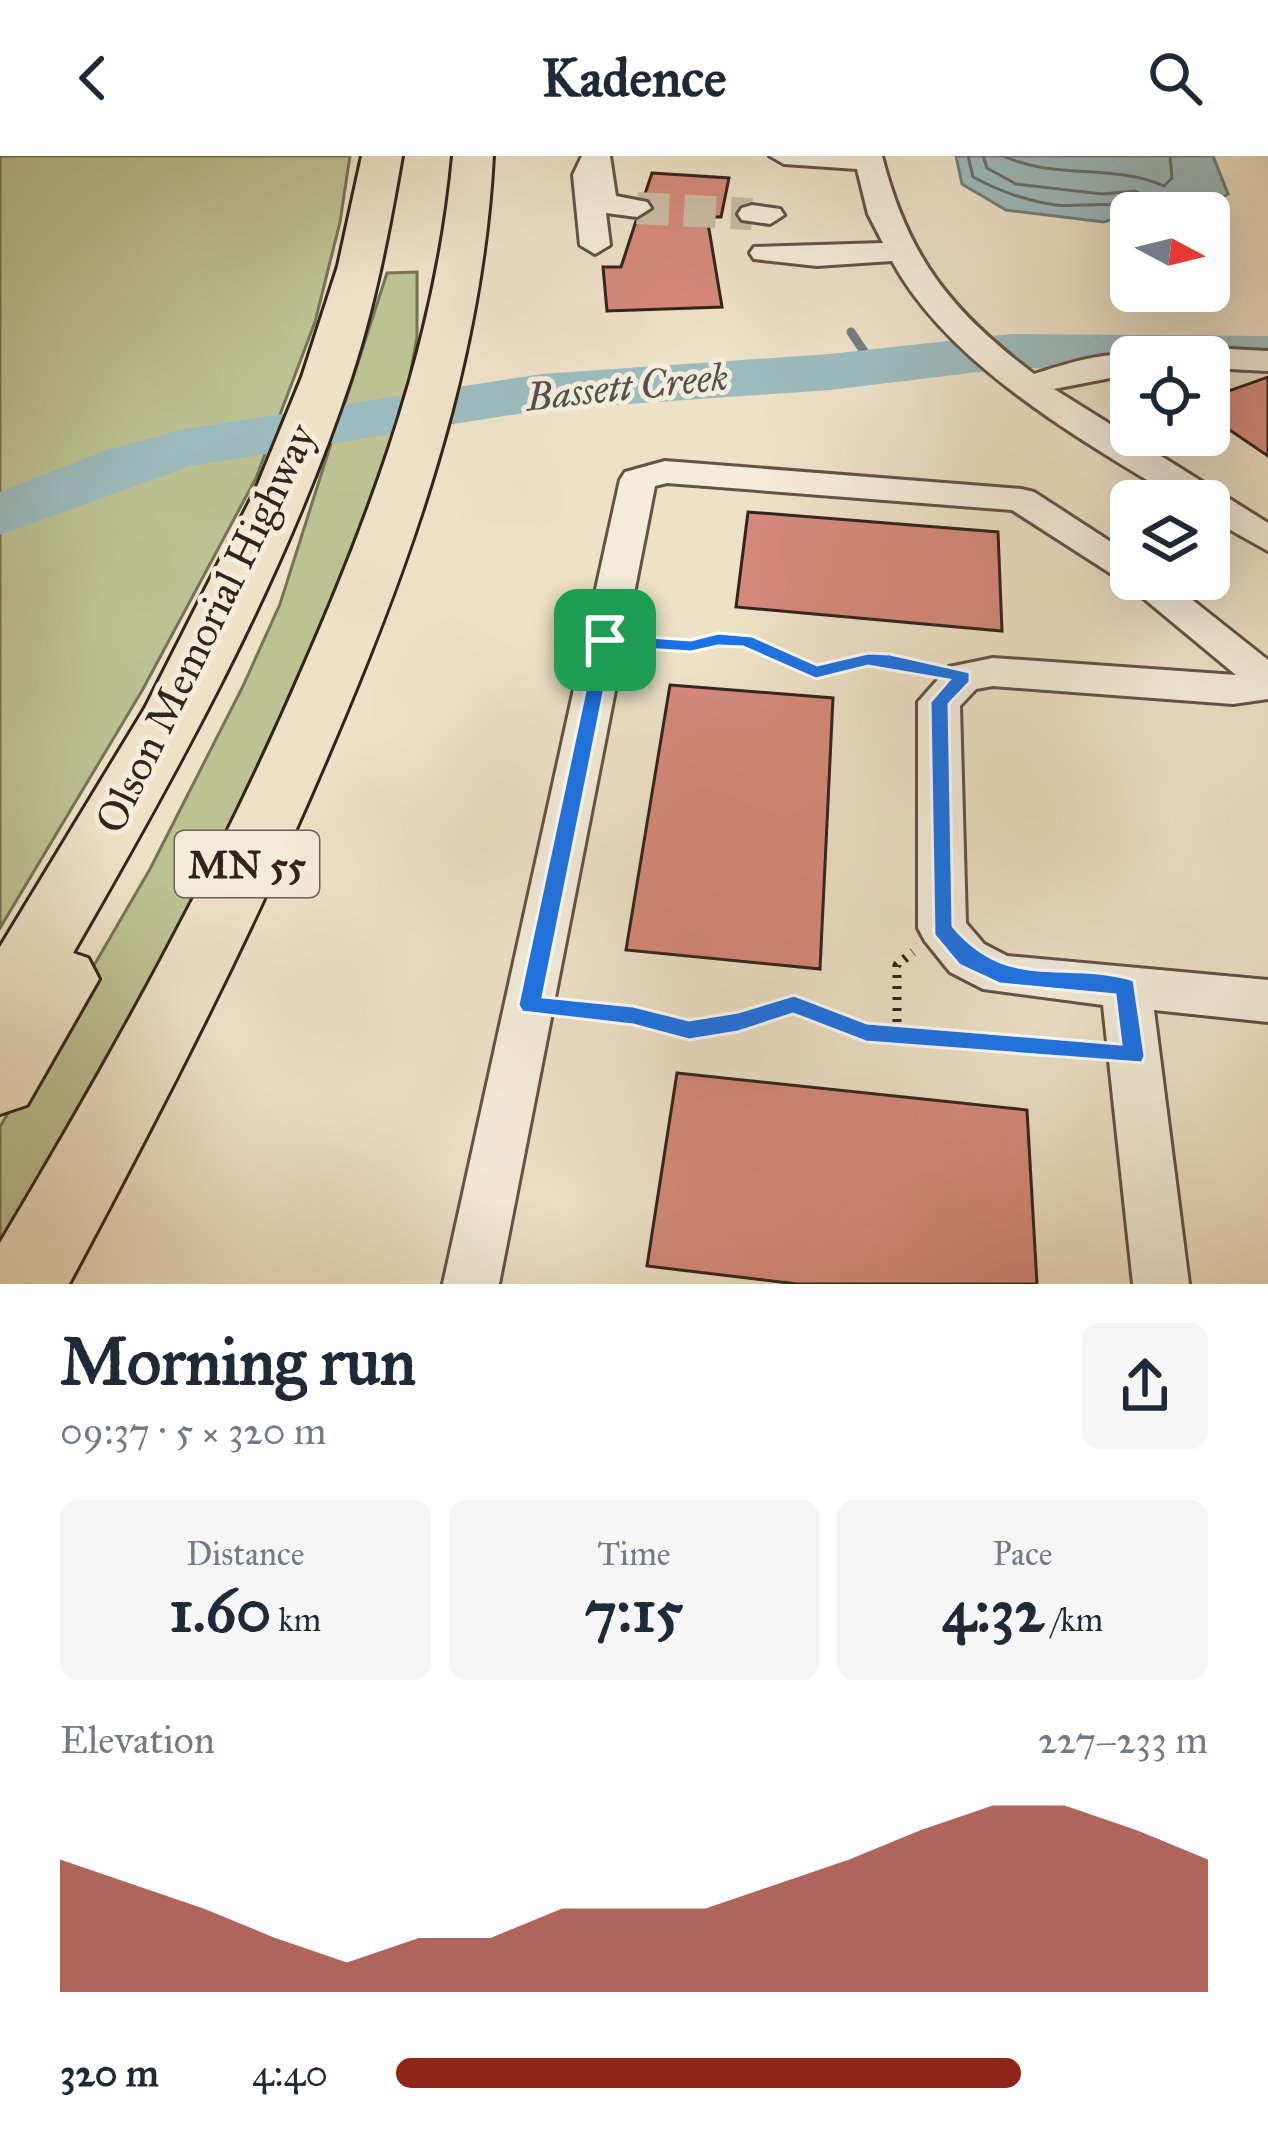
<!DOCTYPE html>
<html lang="en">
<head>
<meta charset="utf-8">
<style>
	body { margin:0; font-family:"IM FELL Great Primer",serif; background:#f6f6f7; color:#1f2937; height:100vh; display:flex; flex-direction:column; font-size:45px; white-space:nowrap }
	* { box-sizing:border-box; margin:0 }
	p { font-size:39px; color:#747a83 }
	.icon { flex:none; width:66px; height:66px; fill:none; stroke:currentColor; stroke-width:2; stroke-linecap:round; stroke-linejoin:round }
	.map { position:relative; height:1128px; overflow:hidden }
	.details { display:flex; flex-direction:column; background:#fff; flex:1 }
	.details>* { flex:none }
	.needle { width:78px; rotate:97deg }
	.buttons { position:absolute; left:1110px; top:36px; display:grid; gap:24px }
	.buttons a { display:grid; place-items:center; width:120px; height:120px; border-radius:18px; background:#fff; box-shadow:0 12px 48px #0002; font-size:60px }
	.pin { position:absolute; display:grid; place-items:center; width:102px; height:102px; color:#fff; margin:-51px; border-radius:24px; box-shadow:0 6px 18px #0006 }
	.round { display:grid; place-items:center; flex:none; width:126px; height:126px; border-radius:18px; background:#f6f6f7 }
	.overview { display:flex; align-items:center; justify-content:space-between; height:204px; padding:0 60px }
	h1 { font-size:66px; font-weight:700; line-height:90px }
	.stats { display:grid; grid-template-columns:repeat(3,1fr); gap:18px; height:204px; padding:12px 60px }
	.stats div { display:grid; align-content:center; border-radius:18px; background:#f6f6f7; text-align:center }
	.stats b { font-size:60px; font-weight:700 }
	.stats small { font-size:33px; font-weight:400 }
	.stats p { font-size:33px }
	.chart { height:336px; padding:24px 60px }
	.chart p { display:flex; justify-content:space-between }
	.chart svg { width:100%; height:216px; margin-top:12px; fill:#8f2418; opacity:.7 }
	ul { padding:0 60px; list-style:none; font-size:39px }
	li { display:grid; grid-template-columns:192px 144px 1fr; align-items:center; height:90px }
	li i { height:30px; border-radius:15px; background:#8f2418 }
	header { display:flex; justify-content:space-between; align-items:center; height:156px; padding:0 60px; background:#fff; font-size:54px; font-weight:700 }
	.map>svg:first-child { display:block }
	.green { fill:#bcc292; stroke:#777357; stroke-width:3 }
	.water { fill:#9cbbbe; stroke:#727f7d; stroke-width:3 }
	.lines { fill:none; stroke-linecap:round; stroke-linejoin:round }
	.shore { stroke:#67706d; stroke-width:3 }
	.stream { stroke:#727f7d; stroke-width:9 }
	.river { fill:#9cbbbe; fill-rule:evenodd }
	.building { fill:#d5897b; stroke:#32241c; stroke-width:3 }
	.minor-tunnel { stroke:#c8bba4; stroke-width:32; stroke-dasharray:32 15; stroke-linecap:butt }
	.minor-casing { stroke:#615346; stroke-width:6 }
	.highway-casing { stroke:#32241c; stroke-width:6 }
	.path-far1 { stroke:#32241c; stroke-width:8; stroke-dasharray:3 6; stroke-linecap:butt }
	.path { stroke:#32241c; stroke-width:9; stroke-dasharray:3 8; stroke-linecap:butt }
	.minor { fill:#f3ecda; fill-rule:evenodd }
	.highway { fill:#ede1c6; fill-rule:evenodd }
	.route { fill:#1a73e8; stroke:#fff; stroke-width:3; fill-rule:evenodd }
	.labels { text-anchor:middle; stroke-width:10; stroke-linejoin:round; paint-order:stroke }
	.far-water-label { font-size:39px; font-style:italic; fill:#52514d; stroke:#f3ecda }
	.shield { fill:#f3ecda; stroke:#6c6055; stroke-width:3 }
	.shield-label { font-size:39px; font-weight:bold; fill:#32241c }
	.street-label { font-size:42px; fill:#32241c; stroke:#f3ecda }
</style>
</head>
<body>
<header><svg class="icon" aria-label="back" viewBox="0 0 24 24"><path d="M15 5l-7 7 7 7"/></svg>Kadence<svg class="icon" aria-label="search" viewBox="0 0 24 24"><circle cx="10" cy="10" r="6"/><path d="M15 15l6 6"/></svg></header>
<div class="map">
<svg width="1268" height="1128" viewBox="0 0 1268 1128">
	<rect width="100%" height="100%" fill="#ede1c6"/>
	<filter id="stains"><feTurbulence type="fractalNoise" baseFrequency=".00167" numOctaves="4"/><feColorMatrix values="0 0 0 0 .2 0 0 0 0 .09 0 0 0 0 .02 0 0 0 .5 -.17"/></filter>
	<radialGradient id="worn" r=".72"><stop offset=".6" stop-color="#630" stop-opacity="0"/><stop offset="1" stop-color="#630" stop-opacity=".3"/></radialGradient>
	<g class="green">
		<polygon points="0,0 350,0 340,66 315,166 256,322 143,533 0,772"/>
		<polygon points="417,116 417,181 404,252 340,262 387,117"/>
		<path d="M 398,269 C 313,559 152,826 0,1086 L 0,971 L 150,713 L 243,530 L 280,448 L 334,278 Z"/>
	</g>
	<g class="water">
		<polygon points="956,0 1213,0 1228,38 1204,53 1131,57 1104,66 1006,54 962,28"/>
		<polygon points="265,268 274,273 267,290 253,296 204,301 119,328 0,375 0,347 92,303 175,281"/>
	</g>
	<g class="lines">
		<g class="shore">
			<path d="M 968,0 L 973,21 C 999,35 1026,45 1056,49 C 1082,52 1121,42 1141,57"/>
			<polyline points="983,0 987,12 1016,28 1102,38 1135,35 1150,44 1157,57"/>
			<path d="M 1003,0 C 1055,24 1112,7 1164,30 L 1172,22 L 1170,0"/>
		</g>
		<polyline class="stream" points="851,176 873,209"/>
		<polygon class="river" points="1011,178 1268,180 1268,214 1209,214 1209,201 1131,201 1131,213 1011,212 830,234 542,254 190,310 0,379 0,336 107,294 185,273 542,218 830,198"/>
	</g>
	<g class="building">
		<polygon points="652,17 729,22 721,61 707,61 722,151 607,155 603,111 621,111 636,65 655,53 644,41"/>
		<polygon points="1268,221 1268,300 1209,260 1209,242"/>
		<polygon points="748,356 998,376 1002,475 736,451"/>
		<polygon points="670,529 833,542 820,813 626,794"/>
		<polygon points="677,917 1027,954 1037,1128 797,1128 647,1110"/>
	</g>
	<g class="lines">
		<polyline class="minor-tunnel" points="637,52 752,58"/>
		<defs>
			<g id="minor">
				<polygon points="582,0 610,0 616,40 647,46 651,52 637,61 606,57 610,89 595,98 580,89 573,19"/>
				<path d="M 770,0 L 882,0 C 908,102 951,155 1034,218 C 1066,208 1109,193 1142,201 L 1131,201 L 1131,218 L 1054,233 L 1268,367 L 1268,395 L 1209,362 L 1209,345 L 1182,345 C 1083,285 949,210 892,105 L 817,110 L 754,103 L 750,97 L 754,91 L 883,87 L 868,58 L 857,13 L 784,8 Z"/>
				<polygon points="752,49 780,53 784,59 770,68 742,64 738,58 742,52"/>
				<polygon points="1209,192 1268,195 1268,215 1209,212 1209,201 1193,201"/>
				<polygon points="665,305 1021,333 1034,336 1131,399 1131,423 1166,423 1268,504 1268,543 1233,548 993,530 976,533 960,550 966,767 984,788 1007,800 1268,824 1268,866 1154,854 1189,1128 1133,1128 1103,849 983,833 950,816 925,785 918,772 918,546 949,511 993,502 1236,519 1124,426 1012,354 667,327 655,330 499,1128 443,1128 620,324 625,316"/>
			</g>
			<g id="highway">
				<path d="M 362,0 L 402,0 C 389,75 375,149 351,222 C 284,424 179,613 73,797 L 88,802 L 99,823 L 27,949 L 0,958 L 0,791 L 145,552 L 256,333 L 302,221 L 338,110 Z"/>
				<path d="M 453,0 L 493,0 C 482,209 412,404 330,595 C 253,777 162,954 69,1128 L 0,1128 L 0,1087 C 111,901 216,713 302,514 C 375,348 436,182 453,0 Z"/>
			</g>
		</defs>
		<use href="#minor" class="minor-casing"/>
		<use href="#highway" class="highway-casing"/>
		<polyline class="path-far1" points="642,487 691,490 718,483 746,485 816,516 868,504 923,512"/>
		<g class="path">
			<polyline points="572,853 633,859 689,874 738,866 794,848 866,876 1090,896"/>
			<polyline points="897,877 897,809 913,796"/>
		</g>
		<use href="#minor" class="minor"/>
		<use href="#highway" class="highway"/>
	</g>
	<path class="route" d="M 718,477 L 752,480 L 817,509 L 868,497 L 890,498 L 970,516 L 970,526 L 949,548 L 953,770 C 1008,836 1063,803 1134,824 L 1145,900 L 1142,907 L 866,886 L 793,858 L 738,876 L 689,884 L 633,869 L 522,856 L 518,849 L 596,484 L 605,478 L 691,484 ZM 718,490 L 743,491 L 816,523 L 868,510 L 949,524 L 930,546 L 934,779 L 959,809 L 1000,828 L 1115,839 L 1121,888 L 867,867 L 794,839 L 738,856 L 689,864 L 633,850 L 543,841 L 613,491 L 691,496 Z"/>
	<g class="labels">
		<g class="far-water-label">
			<text transform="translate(627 230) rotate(-6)" y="14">Bassett Creek</text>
		</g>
		<rect class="shield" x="175" y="675" width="144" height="66" rx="9"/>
		<g class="shield-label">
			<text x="247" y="722">MN 55</text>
		</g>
		<g class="street-label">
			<text transform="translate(205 472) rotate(-64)" y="15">Olson Memorial Highway</text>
		</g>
	</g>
	<rect width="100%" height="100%" filter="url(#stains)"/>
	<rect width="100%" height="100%" fill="url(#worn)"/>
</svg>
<div class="buttons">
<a><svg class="needle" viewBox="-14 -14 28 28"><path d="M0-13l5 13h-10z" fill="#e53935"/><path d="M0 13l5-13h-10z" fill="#747a83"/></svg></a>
<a><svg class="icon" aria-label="locate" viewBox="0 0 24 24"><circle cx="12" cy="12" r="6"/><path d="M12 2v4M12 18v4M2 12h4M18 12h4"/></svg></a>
<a><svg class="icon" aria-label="layers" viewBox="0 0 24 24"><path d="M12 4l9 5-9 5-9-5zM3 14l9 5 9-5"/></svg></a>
</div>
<div class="pin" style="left:605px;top:484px;background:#1e9e55"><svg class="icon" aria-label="arrive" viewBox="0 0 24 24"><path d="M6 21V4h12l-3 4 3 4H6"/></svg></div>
</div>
<section class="details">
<div class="overview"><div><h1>Morning run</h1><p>09:37 · 5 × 320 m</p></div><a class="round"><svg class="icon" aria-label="share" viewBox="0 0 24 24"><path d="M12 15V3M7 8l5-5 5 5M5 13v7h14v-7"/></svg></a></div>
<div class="stats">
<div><p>Distance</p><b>1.60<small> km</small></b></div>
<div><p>Time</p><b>7:15</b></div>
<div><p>Pace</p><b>4:32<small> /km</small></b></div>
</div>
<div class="chart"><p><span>Elevation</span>227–233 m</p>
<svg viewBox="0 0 160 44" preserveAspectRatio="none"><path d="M0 44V17L10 22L20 27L30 33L40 38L50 33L60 33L70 27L80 27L90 27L100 22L110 17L120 11L130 6L140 6L150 11L160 17V44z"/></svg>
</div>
<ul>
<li><b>320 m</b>4:40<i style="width:77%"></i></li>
</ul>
</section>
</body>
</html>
